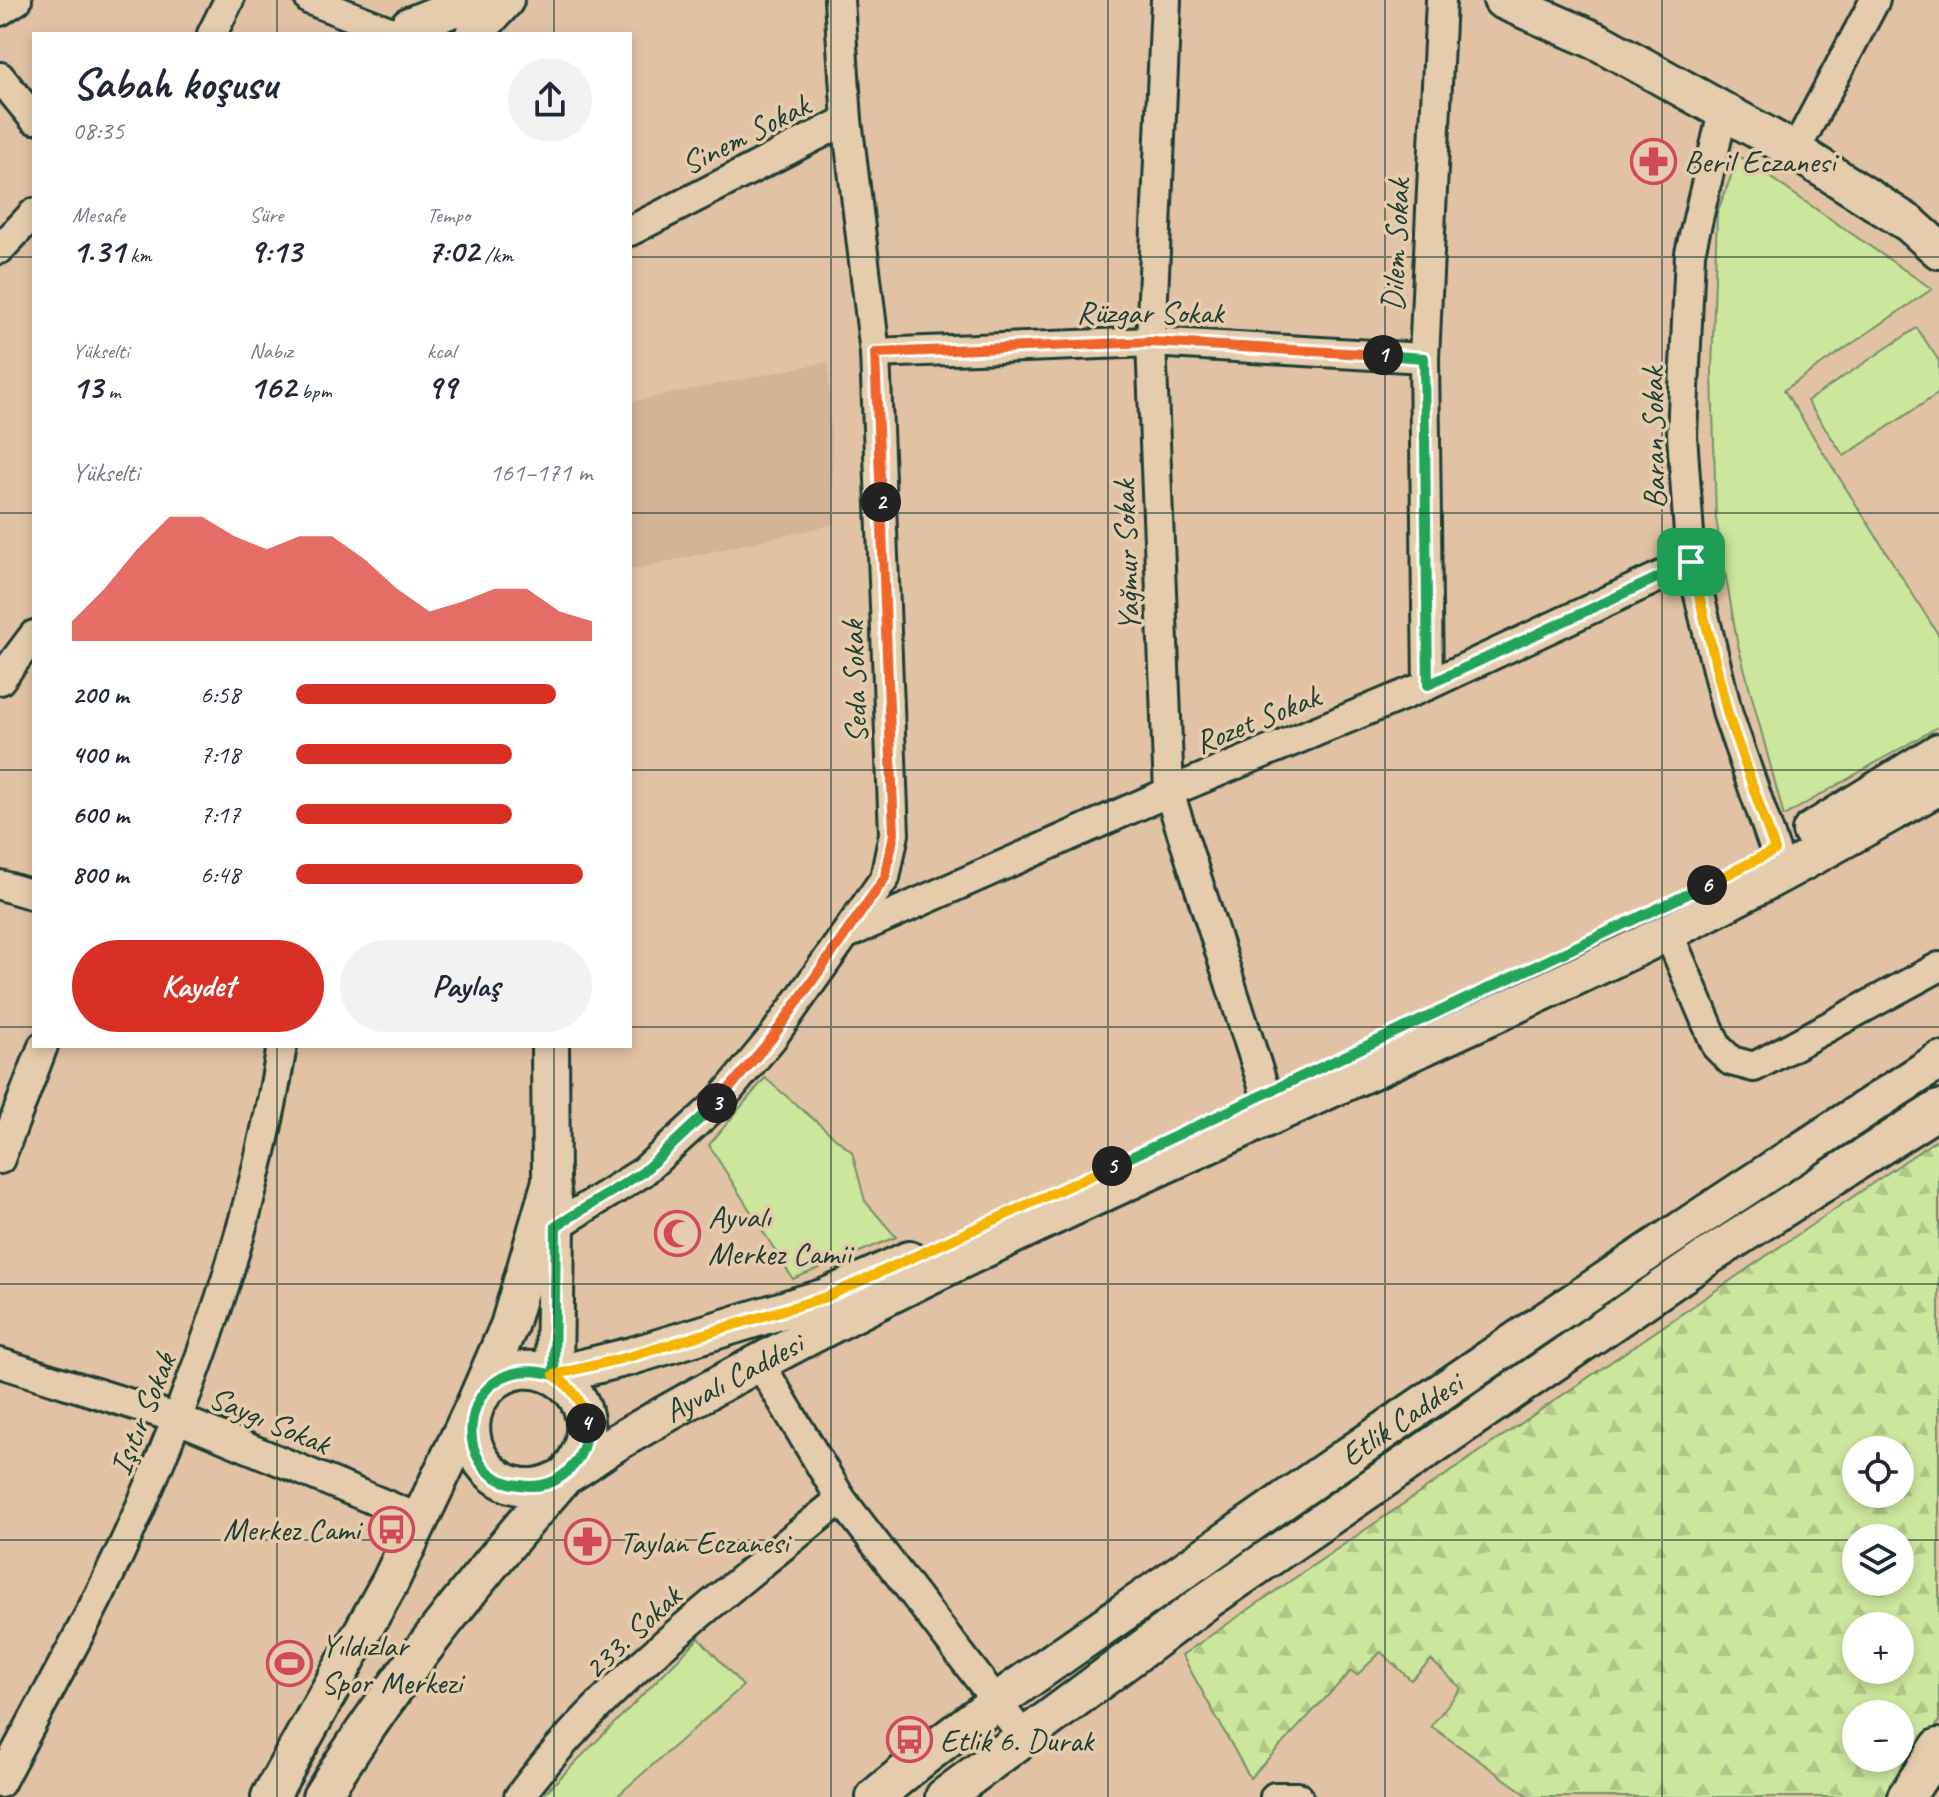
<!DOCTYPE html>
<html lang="tr">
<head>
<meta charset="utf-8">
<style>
	body { margin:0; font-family:Caveat,sans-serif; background:#f2f2f3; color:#1f2937; height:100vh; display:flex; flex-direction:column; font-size:30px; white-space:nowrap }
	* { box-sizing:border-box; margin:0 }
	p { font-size:26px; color:#747a83 }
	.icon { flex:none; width:44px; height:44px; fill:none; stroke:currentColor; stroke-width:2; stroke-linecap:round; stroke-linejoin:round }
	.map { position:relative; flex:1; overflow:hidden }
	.side { position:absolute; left:32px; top:32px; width:600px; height:1016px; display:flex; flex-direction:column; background:#fff; border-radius:0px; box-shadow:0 4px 12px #0003 }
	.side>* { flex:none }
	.fabs { position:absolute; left:1842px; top:1436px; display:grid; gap:16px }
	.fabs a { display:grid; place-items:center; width:72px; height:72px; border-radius:50%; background:#fff; box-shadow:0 4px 12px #0003; font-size:40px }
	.pin { position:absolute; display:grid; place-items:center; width:68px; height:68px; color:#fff; margin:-34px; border-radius:16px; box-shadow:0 4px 12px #0006 }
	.km { position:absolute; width:40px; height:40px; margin:-20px; border-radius:50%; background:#222; color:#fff; font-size:22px; line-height:40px; text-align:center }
	.round { display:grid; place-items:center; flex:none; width:84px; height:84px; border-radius:42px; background:#f2f2f3 }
	.head { display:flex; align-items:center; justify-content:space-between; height:136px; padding:0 40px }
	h1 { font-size:44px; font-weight:700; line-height:60px }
	.stats { display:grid; grid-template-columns:repeat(3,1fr); gap:12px; height:136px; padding:8px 40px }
	.stats div { display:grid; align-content:center }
	.stats b { font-size:34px; font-weight:700 }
	.stats small { font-size:22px; font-weight:400 }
	.stats p { font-size:22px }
	.chart { height:224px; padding:16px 40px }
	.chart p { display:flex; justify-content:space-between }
	.chart svg { width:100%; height:144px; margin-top:8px; fill:#d93025; opacity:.7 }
	.button { display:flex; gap:16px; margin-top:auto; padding:16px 40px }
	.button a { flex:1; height:92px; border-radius:48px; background:#d93025; color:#fff; font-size:32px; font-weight:700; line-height:92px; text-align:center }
	.button a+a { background:#f2f2f3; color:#1f2937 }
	ul { padding:0 40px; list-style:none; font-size:26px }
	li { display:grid; grid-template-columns:128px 96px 1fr; align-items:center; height:60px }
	li i { height:20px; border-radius:10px; background:#d93025 }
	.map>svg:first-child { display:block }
	.built { fill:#d3b497 }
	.forest { fill:url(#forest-firs); stroke:#769268; stroke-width:2; fill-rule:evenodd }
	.park { fill:#cce69c; stroke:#769268; stroke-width:2 }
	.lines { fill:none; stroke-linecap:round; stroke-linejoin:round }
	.minor-casing { stroke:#1f3d34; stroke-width:34 }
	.major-casing { stroke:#1f3d34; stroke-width:42 }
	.minor { stroke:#e5ccad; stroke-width:28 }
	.major { stroke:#e5ccad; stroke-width:36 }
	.split-1-casing { stroke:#fff; stroke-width:16 }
	.split-2-casing { stroke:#fff; stroke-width:16 }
	.split-3-casing { stroke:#fff; stroke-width:16 }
	.split-4-casing { stroke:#fff; stroke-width:16 }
	.split-5-casing { stroke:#fff; stroke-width:16 }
	.split-6-casing { stroke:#fff; stroke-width:16 }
	.split-7-casing { stroke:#fff; stroke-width:16 }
	.split-1 { stroke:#22a559; stroke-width:10 }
	.split-2 { stroke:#f0652b; stroke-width:10 }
	.split-3 { stroke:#f0652b; stroke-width:10 }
	.split-4 { stroke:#22a559; stroke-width:10 }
	.split-5 { stroke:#f5b400; stroke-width:10 }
	.split-6 { stroke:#22a559; stroke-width:10 }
	.split-7 { stroke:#f5b400; stroke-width:10 }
	.grid { fill:none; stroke:#1f3d34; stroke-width:2; stroke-opacity:0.55 }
	.labels { text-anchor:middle; stroke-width:7; stroke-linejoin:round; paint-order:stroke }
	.street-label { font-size:32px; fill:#1f3d34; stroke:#e5ccad }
	.poi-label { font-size:32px; fill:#1f3d34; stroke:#e5ccad; text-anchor:start }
</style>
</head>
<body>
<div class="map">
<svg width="1939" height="1797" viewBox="0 0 1939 1797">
	<defs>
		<pattern id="forest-firs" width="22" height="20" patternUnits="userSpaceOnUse" patternTransform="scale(2)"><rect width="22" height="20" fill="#cce69c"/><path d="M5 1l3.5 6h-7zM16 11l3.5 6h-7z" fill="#afc687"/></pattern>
	</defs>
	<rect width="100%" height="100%" fill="#e2c2a4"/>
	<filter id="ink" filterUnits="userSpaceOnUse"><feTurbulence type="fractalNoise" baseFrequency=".0125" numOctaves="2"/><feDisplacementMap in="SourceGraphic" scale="16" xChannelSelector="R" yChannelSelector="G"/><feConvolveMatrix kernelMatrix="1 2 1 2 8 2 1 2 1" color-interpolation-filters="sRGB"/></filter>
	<g filter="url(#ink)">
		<polygon class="built" points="828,362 835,524 630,570 630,402"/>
		<path class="forest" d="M 1939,1138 L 1939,1721 L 1889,1797 L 1530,1797 L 1431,1726 L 1461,1688 L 1431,1660 L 1411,1680 L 1381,1652 L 1357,1675 L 1351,1671 L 1250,1778 L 1182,1655 ZM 1856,1450 L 1900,1450 L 1900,1494 L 1856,1494 ZM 1856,1538 L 1900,1538 L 1900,1582 L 1856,1582 ZM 1856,1626 L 1900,1626 L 1900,1670 L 1856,1670 ZM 1856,1714 L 1900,1714 L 1900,1758 L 1856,1758 Z"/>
		<g class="park">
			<polygon points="1739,156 1932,289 1784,390 1939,636 1939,726 1784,816 1737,641 1716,519 1712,371 1717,213"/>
			<polygon points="1917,328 1939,361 1939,393 1844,456 1807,401"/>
			<polygon points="765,1078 852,1152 865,1201 896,1237 793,1279 709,1145"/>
			<polygon points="699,1638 743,1686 616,1797 541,1797"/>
		</g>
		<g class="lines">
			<defs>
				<g id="minor">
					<polyline points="310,0 397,34"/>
					<polyline points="1166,0 1151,342 1169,792 1266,1095"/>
					<polyline points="0,11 17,0"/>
					<polyline points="212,34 229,0"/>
					<polyline points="0,77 34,119"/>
					<polyline points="1723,112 1690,253 1682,435 1691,562 1728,715 1775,850"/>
					<polyline points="1795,151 1875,0"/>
					<polyline points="630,231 847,120"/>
					<polyline points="0,249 34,213"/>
					<polyline points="875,353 1151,342 1424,358"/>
					<polyline points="0,680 34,635"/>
					<polyline points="1428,685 1424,358 1441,0"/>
					<polyline points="0,885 34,895"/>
					<polyline points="1668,932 1717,1047 1731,1061 1754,1067 1939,967"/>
					<polyline points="847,934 1169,792 1428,685 1691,562"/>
					<polyline points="0,1159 43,1046"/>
					<polyline points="556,1226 643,1172 719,1102 772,1038 885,878 894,834 875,353 847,120 839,0"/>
					<polyline points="759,1362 841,1499 1023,1736"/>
					<polyline points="0,1363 176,1418 420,1519"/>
					<path d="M 0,1783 C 47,1692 100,1602 140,1508 C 206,1356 255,1210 282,1046"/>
					<path d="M 519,1797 C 606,1680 729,1591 841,1499"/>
					<polyline points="1275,1797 1298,1797"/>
				</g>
				<g id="major">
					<polyline points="1502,0 1599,42 1795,151 1910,224 1939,250"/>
					<polyline points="409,26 473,0"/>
					<polyline points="474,34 505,0"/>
					<polyline points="1811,831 1939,752"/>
					<polyline points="550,1046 551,1181 556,1226 554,1375"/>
					<polyline points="554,1375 632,1356 826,1297 909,1260"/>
					<polyline points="270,1797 390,1582 475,1404 509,1326 551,1181"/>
					<path id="s1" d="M 321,1797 C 394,1680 480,1574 570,1470 C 622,1397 528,1334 483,1393 C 453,1432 484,1490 533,1487 C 561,1485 592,1457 617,1442 C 943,1251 1296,1111 1636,948 C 1740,898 1839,843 1939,786"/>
					<path id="s2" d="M 875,1797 C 982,1706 1102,1629 1216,1548 C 1454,1380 1695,1219 1939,1061"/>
					<polyline points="944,1797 1208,1600 1712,1254 1939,1109"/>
					<polyline points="1906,1797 1939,1747"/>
				</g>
			</defs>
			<use href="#minor" class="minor-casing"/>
			<use href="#major" class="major-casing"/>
			<use href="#minor" class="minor"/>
			<use href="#major" class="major"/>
		</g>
	</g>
	<g class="lines" filter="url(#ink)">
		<defs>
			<polyline id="split-1" points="1383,355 1424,358 1428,685 1691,562"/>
			<polyline id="split-2" points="881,502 875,353 1151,342 1383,355"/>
			<polyline id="split-3" points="717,1103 772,1038 885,878 894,834 881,502"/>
			<path id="split-4" d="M 586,1423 C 587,1447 578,1467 556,1480 C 545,1486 532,1487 520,1485 C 444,1479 459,1348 554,1375 L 556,1226 L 643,1172 L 717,1103"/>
			<path id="split-5" d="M 586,1423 C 584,1401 571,1387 554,1375 L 632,1356 L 826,1297 L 1112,1166"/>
			<polyline id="split-6" points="1112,1166 1707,885"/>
			<polyline id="split-7" points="1691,562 1728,715 1775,850 1707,885"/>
		</defs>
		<use href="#split-1" class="split-1-casing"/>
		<use href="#split-2" class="split-2-casing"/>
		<use href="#split-3" class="split-3-casing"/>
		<use href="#split-4" class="split-4-casing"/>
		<use href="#split-5" class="split-5-casing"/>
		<use href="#split-6" class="split-6-casing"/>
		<use href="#split-7" class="split-7-casing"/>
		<use href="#split-1" class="split-1"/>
		<use href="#split-2" class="split-2"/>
		<use href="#split-3" class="split-3"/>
		<use href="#split-4" class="split-4"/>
		<use href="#split-5" class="split-5"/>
		<use href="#split-6" class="split-6"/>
		<use href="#split-7" class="split-7"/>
	</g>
	<path class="grid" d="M 277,0 L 277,34M 554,0 L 554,34M 831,0 L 831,1797M 1108,0 L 1108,1797M 1385,0 L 1385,1797M 1662,0 L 1662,1797M 0,257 L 34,257M 630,257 L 1939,257M 0,513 L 34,513M 630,513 L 1939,513M 0,770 L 34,770M 630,770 L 1939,770M 0,1027 L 34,1027M 630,1027 L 1939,1027M 277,1046 L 277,1797M 554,1046 L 554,1797M 0,1284 L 1939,1284M 0,1540 L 1856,1540M 1900,1540 L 1939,1540"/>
	<defs>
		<symbol id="pharmacy-ring" viewBox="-11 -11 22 22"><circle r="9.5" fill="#e5ccad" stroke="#d1495b" stroke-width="1.5"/><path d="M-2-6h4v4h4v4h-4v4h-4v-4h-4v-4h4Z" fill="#d1495b"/></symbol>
		<symbol id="mosque-ring" viewBox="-11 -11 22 22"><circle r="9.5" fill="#e5ccad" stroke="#d1495b" stroke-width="1.5"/><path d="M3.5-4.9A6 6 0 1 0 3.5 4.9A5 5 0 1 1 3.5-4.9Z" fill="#d1495b"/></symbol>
		<symbol id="bus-ring" viewBox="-11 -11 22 22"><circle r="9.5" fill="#e5ccad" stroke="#d1495b" stroke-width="1.5"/><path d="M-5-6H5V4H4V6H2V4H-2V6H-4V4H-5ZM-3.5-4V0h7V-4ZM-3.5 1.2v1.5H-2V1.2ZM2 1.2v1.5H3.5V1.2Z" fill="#d1495b"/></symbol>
		<symbol id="stadium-ring" viewBox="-11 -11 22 22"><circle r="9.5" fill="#e5ccad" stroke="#d1495b" stroke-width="1.5"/><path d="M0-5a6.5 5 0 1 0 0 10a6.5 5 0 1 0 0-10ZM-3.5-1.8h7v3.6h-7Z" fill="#d1495b"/></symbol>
	</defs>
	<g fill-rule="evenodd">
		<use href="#pharmacy-ring" x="1628" y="136" width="51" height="51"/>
		<use href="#mosque-ring" x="652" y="1208" width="51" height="51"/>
		<use href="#bus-ring" x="366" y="1504" width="51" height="51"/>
		<use href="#pharmacy-ring" x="562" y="1516" width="51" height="51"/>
		<use href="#stadium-ring" x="264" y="1638" width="51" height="51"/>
		<use href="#bus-ring" x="884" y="1714" width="51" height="51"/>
	</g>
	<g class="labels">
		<g class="street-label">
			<text transform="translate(745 134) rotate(-27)" y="11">Sinem Sokak</text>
			<text transform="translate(1395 245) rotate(-87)" y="11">Dilem Sokak</text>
			<text x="1150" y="323">Rüzgar Sokak</text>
			<text transform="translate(1653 438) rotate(-91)" y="11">Baran Sokak</text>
			<text transform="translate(1126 556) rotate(-92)" y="11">Yağmur Sokak</text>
			<text transform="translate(854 682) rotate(-92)" y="11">Seda Sokak</text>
			<text transform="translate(1257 719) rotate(-22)" y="11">Rozet Sokak</text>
			<text dy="11" stroke="none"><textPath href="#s1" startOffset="962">Ayvalı Caddesi</textPath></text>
			<text transform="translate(142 1414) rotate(-68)" y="11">Işıtır Sokak</text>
			<text transform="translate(270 1420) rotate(23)" y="11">Saygı Sokak</text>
			<text dy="11" stroke="none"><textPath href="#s2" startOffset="648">Etlik Caddesi</textPath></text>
			<text transform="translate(632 1632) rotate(-43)" y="11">233. Sokak</text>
		</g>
		<g class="poi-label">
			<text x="1684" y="172">Beril Eczanesi</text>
			<text x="708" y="1227">Ayvalı<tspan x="708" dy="37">Merkez Camii</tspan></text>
			<text x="360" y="1540" text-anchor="end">Merkez Cami</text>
			<text x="619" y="1553">Taylan Eczanesi</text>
			<text x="321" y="1656">Yıldızlar<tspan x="321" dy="37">Spor Merkezi</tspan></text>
			<text x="940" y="1751">Etlik 6. Durak</text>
		</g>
	</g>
</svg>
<div class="fabs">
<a><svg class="icon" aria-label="locate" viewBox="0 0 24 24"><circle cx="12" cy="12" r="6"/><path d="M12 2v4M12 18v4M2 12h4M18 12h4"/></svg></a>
<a><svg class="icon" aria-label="layers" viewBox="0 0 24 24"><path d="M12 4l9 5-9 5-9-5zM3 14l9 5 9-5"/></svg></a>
<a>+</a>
<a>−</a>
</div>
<div class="pin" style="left:1691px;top:562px;background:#1e9e55"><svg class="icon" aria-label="arrive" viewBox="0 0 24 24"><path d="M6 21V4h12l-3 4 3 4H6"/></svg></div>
<b class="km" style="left:1383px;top:355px">1</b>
<b class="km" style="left:881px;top:502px">2</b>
<b class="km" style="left:717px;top:1103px">3</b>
<b class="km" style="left:586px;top:1423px">4</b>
<b class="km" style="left:1112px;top:1166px">5</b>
<b class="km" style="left:1707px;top:885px">6</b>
<section class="side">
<div class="head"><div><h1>Sabah koşusu</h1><p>08:35</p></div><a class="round"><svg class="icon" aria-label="share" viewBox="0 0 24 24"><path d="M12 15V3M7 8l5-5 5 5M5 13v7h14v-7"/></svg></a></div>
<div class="stats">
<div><p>Mesafe</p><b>1.31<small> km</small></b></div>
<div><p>Süre</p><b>9:13</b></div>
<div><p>Tempo</p><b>7:02<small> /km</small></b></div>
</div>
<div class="stats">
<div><p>Yükselti</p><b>13<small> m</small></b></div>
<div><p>Nabız</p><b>162<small> bpm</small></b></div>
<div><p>kcal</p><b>99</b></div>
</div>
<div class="chart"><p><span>Yükselti</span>161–171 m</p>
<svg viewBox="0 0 160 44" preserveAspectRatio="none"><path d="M0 44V38L10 28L20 16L30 6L40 6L50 12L60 16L70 12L80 12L90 19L100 28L110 35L120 32L130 28L140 28L150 35L160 38V44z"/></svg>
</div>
<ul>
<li><b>200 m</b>6:58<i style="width:88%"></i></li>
<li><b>400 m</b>7:18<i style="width:73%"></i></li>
<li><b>600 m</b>7:17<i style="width:73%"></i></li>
<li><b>800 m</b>6:48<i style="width:97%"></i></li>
</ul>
<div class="button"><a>Kaydet</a><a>Paylaş</a></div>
</section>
</div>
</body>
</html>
